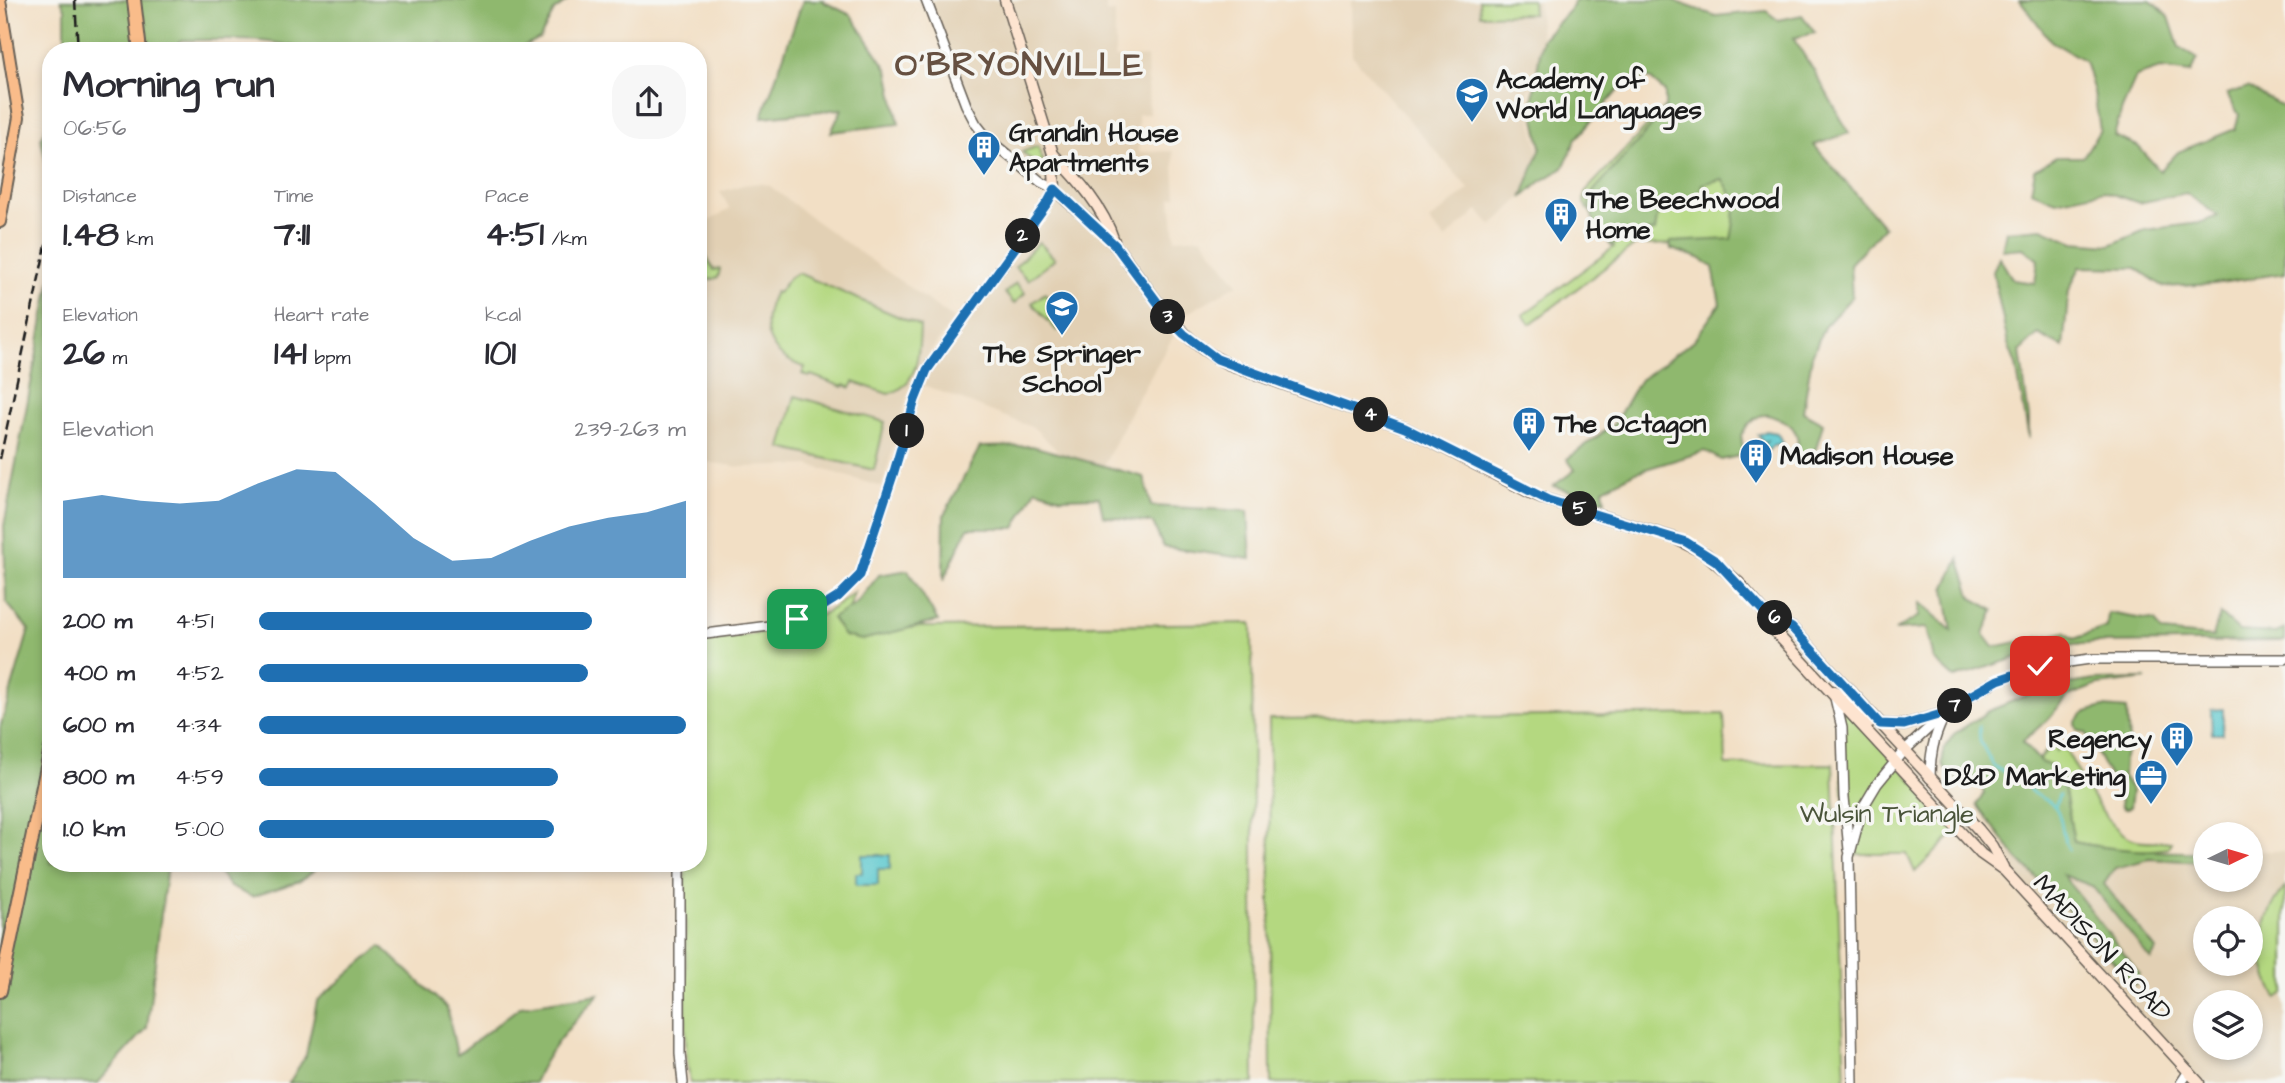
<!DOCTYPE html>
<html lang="en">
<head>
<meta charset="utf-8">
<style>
	body { margin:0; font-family:"Architects Daughter",sans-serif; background:#f7f7f7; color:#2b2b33; height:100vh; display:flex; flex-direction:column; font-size:26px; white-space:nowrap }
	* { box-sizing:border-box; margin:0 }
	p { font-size:23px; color:#7c7c81 }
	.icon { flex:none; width:38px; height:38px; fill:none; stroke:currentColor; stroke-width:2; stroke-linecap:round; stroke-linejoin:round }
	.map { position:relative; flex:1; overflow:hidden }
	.sheet { position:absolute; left:42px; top:42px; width:665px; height:830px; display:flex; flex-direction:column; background:#fff; border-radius:28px; box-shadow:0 4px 10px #0003 }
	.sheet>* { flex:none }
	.needle { width:46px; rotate:85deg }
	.controls { position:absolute; left:2193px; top:822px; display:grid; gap:14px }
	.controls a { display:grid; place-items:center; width:70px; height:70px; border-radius:50%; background:#fff; box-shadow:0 4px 10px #0003; font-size:35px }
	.pin { position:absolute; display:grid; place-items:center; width:60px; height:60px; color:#fff; margin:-30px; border-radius:14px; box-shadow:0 4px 10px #0006 }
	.km { position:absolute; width:35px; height:35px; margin:-18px; border-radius:50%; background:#222; color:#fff; font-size:19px; line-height:35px; text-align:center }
	.round { display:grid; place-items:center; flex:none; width:74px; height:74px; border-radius:28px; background:#f7f7f7 }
	.head { display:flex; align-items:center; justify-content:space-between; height:119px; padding:0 21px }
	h1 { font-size:38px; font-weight:800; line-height:52px }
	.stats { display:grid; grid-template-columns:repeat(3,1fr); gap:10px; height:119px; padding:7px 21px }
	.stats div { display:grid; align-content:center }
	.stats b { font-size:35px; font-weight:800 }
	.stats small { font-size:19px; font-weight:400 }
	.stats p { font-size:19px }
	.chart { height:196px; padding:14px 21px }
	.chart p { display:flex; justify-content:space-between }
	.chart svg { width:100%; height:126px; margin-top:7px; fill:#1f6fb2; opacity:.7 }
	ul { padding:0 21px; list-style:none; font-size:23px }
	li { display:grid; grid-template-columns:112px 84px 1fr; align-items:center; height:52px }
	li i { height:18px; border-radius:9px; background:#1f6fb2 }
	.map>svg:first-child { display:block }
	.built { fill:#e2d0b4; fill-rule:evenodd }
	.green { fill:#b4d880; stroke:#687a4e; stroke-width:2 }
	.forest { fill:#8fb86e; stroke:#566a45; stroke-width:2 }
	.water { fill:#5ac8ce; stroke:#3b7275; stroke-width:2 }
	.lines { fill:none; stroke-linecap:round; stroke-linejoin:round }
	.stream { stroke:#5ac8ce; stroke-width:2.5 }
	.tertiary-casing { stroke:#676057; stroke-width:12 }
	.secondary-casing { stroke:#676057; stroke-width:13 }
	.primary-casing { stroke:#676057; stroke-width:14 }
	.trunk-casing { stroke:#676057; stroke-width:16 }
	.tertiary { stroke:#fff; stroke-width:9 }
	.secondary { stroke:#fde4d0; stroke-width:10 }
	.primary { stroke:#f9bc8a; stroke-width:10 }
	.trunk { stroke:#f9bc8a; stroke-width:12 }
	.rail { stroke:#1c1c1c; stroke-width:2.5; stroke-dasharray:10 5; stroke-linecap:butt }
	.route-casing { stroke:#fff; stroke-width:14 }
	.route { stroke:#1f6fb2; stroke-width:9 }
	.labels { text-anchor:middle; stroke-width:7; stroke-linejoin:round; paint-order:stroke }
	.poi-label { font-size:26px; font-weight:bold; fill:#1c1c1c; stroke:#f6f6f2; text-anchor:start }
	.park-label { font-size:26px; fill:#4a543a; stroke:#f6f6f2 }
	.street-label { font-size:26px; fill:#1c1c1c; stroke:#f6f6f2 }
	.district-label { font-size:33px; font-weight:bold; letter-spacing:2px; fill:#665041; stroke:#f6f6f2 }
</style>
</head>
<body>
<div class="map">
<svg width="2285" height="1083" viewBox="0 0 2285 1083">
	<rect width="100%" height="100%" fill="#f6f6f2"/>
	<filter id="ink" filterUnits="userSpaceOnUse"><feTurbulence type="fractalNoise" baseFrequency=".0143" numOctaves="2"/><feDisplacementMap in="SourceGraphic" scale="14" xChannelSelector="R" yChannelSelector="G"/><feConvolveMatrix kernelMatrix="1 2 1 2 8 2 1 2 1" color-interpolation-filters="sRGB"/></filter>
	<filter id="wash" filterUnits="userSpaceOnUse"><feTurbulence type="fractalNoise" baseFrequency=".00686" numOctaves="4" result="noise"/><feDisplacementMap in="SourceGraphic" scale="28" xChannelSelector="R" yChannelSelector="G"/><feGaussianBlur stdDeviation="1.57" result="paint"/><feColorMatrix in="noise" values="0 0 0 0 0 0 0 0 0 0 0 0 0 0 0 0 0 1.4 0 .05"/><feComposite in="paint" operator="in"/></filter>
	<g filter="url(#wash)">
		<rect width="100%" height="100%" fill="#f2dfc5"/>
		<g class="built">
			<polygon points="926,0 1106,0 1106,12 1115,13 1115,58 1147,57 1149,114 1138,114 1139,152 1173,151 1176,197 1171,198 1175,239 1201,237 1238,284 1172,322 1178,328 1131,410 1100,473 1066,459 1034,428 921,384 1054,189 976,124"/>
			<polygon points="1351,0 1538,0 1542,47 1527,98 1538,150 1521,198 1492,226 1478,210 1445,239 1429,221 1469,189 1352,55"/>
			<polygon points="760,183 770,186 814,220 954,319 913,377 882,487 809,465 742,467 698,461 698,227 730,209 720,192 743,185"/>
			<path d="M 2251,851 L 2285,851 L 2285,1083 L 2199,1083 L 1997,855 L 2205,852 L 2205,880 L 2250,880 ZM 2205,919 L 2250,919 L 2250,964 L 2205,964 ZM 2205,1003 L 2250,1003 L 2250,1048 L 2205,1048 Z"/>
		</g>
		<g class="green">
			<polygon points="1479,0 1532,0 1533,14 1480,15"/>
			<polygon points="1702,68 1831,178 1732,243 1635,245 1530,324 1523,315 1614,247 1584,203 1585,192"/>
			<polygon points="1038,146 1043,163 1041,168 1022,152"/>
			<polygon points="1039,242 1055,259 1028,280 1015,267"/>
			<polygon points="698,243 714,270 720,269 718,278 698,282"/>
			<path d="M 798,273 L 920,326 C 919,352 919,386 888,394 L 854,382 L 851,388 L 845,385 L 843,387 L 811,375 L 809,377 L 802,374 L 805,367 C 766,356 758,325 775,292 L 778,293 L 790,277 Z"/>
			<polygon points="1016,283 1025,293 1014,304 1005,293"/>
			<polygon points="1045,293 1064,324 1057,331 1032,303"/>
			<polygon points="795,396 885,422 874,470 781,448"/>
			<path d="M 854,592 L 844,628 L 1252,623 L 1254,1083 L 690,1083 L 686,1052 L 685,863 L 698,863 L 698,644 L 702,641 C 759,634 810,632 854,592 Z"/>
			<polygon points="1835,698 1959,829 1915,872 1907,854 1858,854 1849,857"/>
			<polygon points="1724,714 1726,765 1833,764 1845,1083 1271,1083 1269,719"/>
			<path d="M 2062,743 C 2079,771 2102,827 2133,839 C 2144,843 2159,840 2171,842 L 2168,848 C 2138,854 2104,848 2074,842 L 2063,781 L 2038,760 L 2052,745 L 2056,751 Z"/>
			<path d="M 2285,887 L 2285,993 L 2277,998 C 2256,960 2257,922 2285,887 Z"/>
		</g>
		<g class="forest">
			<path d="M 61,0 L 569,0 L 554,11 L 540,38 L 514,51 L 451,51 L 440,42 L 431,51 L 305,51 C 274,36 216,41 181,40 L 171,51 L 65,51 L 65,9 Z"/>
			<polygon points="803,0 824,0 824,2 851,15 888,70 899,124 831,132 842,109 762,117"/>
			<path d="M 1574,0 L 1671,0 L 1716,16 L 1766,11 L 1778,20 L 1802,15 L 1815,33 L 1793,38 L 1816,74 L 1849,133 L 1814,145 L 1884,227 L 1850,264 L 1852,297 L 1824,327 L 1812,356 L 1803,412 L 1823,423 L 1816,449 L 1797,456 C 1800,437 1796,423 1776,418 C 1773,417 1769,414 1765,415 C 1754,415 1747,427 1741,435 L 1744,455 L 1721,460 L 1705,451 L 1636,472 L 1603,489 L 1605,501 L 1553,486 L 1575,470 L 1567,459 L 1614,424 L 1639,381 L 1694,340 L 1720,304 L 1713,267 L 1699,258 L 1671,249 L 1670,242 L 1731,239 C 1736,214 1738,200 1722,179 L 1702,184 L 1695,205 L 1659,205 L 1655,231 L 1628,235 L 1611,246 L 1593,220 L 1588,197 L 1665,111 L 1665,92 L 1649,78 L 1626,81 L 1576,139 L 1563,168 L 1540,182 L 1522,198 L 1541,147 L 1532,104 L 1542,39 L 1573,6 Z"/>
			<polygon points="2020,0 2150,0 2169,17 2179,47 2198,59 2190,73 2160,69 2136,77 2122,109 2114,136 2138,146 2160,171 2178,152 2235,129 2239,115 2227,94 2248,87 2285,108 2285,273 2214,284 2164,287 2136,268 2080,267 2069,290 2063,347 2038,334 2020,351 2029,418 2029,439 2016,365 2008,344 1993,272 1999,257 2013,280 2035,283 2038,260 2023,248 2002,250 2006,231 2042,228 2074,242 2110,245 2145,230 2199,223 2218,216 2186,193 2139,203 2104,191 2056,201 2031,191 2035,170 2056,157 2083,157 2100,130 2094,92 2085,61 2051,41"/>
			<polygon points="51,115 51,184 41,139"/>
			<polygon points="51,278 51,863 171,863 166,874 147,1028 98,1083 0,1083 0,728 29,630 6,602 4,526"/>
			<polygon points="1032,446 1144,477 1151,506 1248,511 1251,559 1163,547 1153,523 1103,516 1099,497 1062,498 1036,489 1015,528 968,528 943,581 944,515 980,447"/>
			<polygon points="1959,559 1972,598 1994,610 1984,634 1994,647 2065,632 2074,639 2107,627 2108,613 2155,621 2162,632 2213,637 2220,614 2239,631 2276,633 2285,629 2285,641 2094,643 2046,648 1954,678 1934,660 1927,628 1895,630 1919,616 1920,602 1952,631 1945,589"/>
			<polygon points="908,570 938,621 862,640 844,636 832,618 855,605 879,575"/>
			<path d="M 2147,679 L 2098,685 L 2068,696 L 2047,720 L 2022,742 L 2042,763 L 2053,765 L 2063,781 L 2074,842 C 2117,851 2161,852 2205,852 L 2203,862 L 2149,859 L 2115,868 L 2104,884 L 2156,950 L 2151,960 L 2092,886 L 2063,875 L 2139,973 L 2135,985 L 2068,910 L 2017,858 L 1977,805 L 1984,793 L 1979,780 L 1950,777 L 1942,763 L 1945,747 L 1954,734 L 1989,711 L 2037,691 L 2062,685 L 2095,680 Z"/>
			<polygon points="2103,707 2127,709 2129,744 2124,760 2123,776 2132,791 2130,807 2124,809 2120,805 2121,797 2086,733 2077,730 2075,723 2083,713"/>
			<polygon points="212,863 323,863 300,881 252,897 230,887"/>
			<path d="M 381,946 L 447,1008 L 457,1055 L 521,1006 L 599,994 C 574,1022 548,1048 534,1083 L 289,1083 L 306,1055 L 317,1001 Z"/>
		</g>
		<g class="water">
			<polygon points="1766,431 1777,433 1783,443 1773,445 1769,450 1765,449 1764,445 1768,440 1764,442 1758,435"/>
			<polygon points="2223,709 2223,734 2212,734 2211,710"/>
			<polygon points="862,855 890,855 890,869 878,869 878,885 856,885 856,873 862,873"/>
		</g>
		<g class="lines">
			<g class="stream">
				<path d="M 1979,726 L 1980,741 L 1994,767 L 2026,782 C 2032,800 2045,795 2055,807 C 2064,818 2060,837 2069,849"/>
				<polyline points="2055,807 2059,795"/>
			</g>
		</g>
	</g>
	<g filter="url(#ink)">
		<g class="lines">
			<defs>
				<g id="tertiary">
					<polyline points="698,635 769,626 797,619 814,612 838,597 860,575 893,475 915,400 927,370 1048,202 1055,189 1041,182 988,139 976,124 966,105 926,0"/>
					<polyline points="1835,698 1842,728 1844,797 1849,850"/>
					<path d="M 1930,778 C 1930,756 1933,739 1943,719"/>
					<polyline points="680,863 680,1054 683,1083"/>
					<polyline points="1853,1083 1849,857 1862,809 1877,784 1904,751 1945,713 1963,700 1998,680 2041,666 2090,659 2285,659"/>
					<polyline points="2181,1083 2189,1071"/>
				</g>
				<g id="secondary">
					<path d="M 1005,0 L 1053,154 L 1055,189 C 1073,209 1096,223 1114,244 C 1150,287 1174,339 1228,364 L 1405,428 L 1531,493 L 1548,500 L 1674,538 L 1706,554 L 1739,583 L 1765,613 L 1777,634 L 1981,854 L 2005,871 L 2199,1083"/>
					<path d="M 1053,154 C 1078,179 1103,207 1114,241"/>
					<polyline points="1766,614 1792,628 1979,830 1992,846 2003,867"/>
					<polyline points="1834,691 1855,707 1870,723"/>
					<polyline points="1880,724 1904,725 1945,713"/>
				</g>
				<polyline id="primary" points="0,222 19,117 0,0"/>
				<g id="trunk">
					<polyline points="134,0 140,51"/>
					<polyline points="0,991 51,748"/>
				</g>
			</defs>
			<use href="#tertiary" class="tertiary-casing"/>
			<use href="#secondary" class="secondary-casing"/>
			<use href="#primary" class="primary-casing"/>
			<use href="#trunk" class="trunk-casing"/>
			<use href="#tertiary" class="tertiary"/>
			<use href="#secondary" class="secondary"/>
			<use href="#primary" class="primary"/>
			<use href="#trunk" class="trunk"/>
			<g class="rail">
				<polyline points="75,0 78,51"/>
				<polyline points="0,459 51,222"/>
			</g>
		</g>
	</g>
	<g class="lines" filter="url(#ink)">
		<defs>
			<polyline id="route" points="797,619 814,612 838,597 860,575 893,475 915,400 927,370 1048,202 1055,189 1115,245 1172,322 1184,334 1217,359 1405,428 1548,500 1686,542 1716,561 1765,613 1792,628 1880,724 1904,725 1945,713 1963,700 1998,680 2040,666"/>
		</defs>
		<use href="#route" class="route-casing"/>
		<use href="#route" class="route"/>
	</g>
	<defs>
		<symbol id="school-pin" viewBox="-11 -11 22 30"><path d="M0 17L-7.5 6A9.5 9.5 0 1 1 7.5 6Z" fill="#1f6fb2" stroke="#f6f6f2"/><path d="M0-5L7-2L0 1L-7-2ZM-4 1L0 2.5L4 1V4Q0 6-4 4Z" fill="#fff"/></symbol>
		<symbol id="building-pin" viewBox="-11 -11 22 30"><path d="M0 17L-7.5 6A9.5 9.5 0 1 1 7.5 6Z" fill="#1f6fb2" stroke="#f6f6f2"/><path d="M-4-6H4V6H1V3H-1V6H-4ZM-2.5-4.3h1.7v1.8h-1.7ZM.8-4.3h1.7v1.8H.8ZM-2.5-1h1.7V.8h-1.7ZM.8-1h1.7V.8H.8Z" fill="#fff"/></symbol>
		<symbol id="office-pin" viewBox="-11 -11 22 30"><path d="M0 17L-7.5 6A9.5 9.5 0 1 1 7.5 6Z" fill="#1f6fb2" stroke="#f6f6f2"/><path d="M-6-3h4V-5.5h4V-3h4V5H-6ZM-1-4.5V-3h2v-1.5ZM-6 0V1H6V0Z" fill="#fff"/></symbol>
	</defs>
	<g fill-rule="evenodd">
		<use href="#school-pin" x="1453" y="75" width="38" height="52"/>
		<use href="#building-pin" x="965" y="128" width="38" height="52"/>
		<use href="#building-pin" x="1542" y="195" width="38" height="52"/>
		<use href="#school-pin" x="1043" y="288" width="38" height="52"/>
		<use href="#building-pin" x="1510" y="404" width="38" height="52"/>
		<use href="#building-pin" x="1737" y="436" width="38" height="52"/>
		<use href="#building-pin" x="2158" y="719" width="38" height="52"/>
		<use href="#office-pin" x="2132" y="757" width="38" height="52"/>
	</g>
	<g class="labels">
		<g class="poi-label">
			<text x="1496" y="88">Academy of<tspan x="1496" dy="30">World Languages</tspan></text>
			<text x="1009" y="141">Grandin House<tspan x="1009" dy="30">Apartments</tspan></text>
			<text x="1586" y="208">The Beechwood<tspan x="1586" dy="30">Home</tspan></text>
			<text x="1062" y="362" text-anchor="middle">The Springer<tspan x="1062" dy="30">School</tspan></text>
			<text x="1554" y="432">The Octagon</text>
			<text x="1780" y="464">Madison House</text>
			<text x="2152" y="747" text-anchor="end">Regency</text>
			<text x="2126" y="785" text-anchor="end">D&amp;D Marketing</text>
		</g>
		<g class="park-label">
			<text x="1887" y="822">Wulsin Triangle</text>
		</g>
		<g class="street-label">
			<text transform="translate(2103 947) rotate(47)" y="9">MADISON ROAD</text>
		</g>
		<g class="district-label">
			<text x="1020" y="75">O’BRYONVILLE</text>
		</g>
	</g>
</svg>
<div class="controls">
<a><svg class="needle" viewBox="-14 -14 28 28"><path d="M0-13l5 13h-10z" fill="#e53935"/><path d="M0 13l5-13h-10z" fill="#7c7c81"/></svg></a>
<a><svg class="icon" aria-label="locate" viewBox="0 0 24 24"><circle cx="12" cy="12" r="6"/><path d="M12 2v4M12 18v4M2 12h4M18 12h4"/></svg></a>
<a><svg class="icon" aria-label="layers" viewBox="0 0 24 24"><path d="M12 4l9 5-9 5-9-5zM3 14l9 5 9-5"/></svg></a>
</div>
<div class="pin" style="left:797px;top:619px;background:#1e9e55"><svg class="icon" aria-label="arrive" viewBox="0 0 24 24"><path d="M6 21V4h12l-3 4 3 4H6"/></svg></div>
<div class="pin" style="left:2040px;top:666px;background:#d93025"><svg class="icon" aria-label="check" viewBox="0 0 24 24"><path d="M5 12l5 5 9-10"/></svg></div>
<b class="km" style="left:907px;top:431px">1</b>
<b class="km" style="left:1023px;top:236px">2</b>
<b class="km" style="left:1168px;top:317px">3</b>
<b class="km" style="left:1371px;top:415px">4</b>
<b class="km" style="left:1580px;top:509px">5</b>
<b class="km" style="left:1775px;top:618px">6</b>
<b class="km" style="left:1955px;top:706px">7</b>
<section class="sheet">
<div class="head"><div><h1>Morning run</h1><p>06:56</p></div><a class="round"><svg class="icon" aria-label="share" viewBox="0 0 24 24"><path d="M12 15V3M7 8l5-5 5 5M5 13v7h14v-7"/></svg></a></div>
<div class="stats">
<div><p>Distance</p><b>1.48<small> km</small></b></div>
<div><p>Time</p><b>7:11</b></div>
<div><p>Pace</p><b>4:51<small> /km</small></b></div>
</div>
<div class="stats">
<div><p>Elevation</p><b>26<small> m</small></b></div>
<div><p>Heart rate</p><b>141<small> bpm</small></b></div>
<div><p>kcal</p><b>101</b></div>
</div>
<div class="chart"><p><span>Elevation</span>239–263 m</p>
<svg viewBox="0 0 160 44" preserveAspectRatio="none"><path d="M0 44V17L10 15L20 17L30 18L40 17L50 11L60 6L70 7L80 18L90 30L100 38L110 37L120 31L130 26L140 23L150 21L160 17V44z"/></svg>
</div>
<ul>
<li><b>200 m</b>4:51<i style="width:78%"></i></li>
<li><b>400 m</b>4:52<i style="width:77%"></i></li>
<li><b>600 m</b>4:34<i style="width:100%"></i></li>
<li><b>800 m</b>4:59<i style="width:70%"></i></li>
<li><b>1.0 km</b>5:00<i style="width:69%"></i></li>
</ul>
</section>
</div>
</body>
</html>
